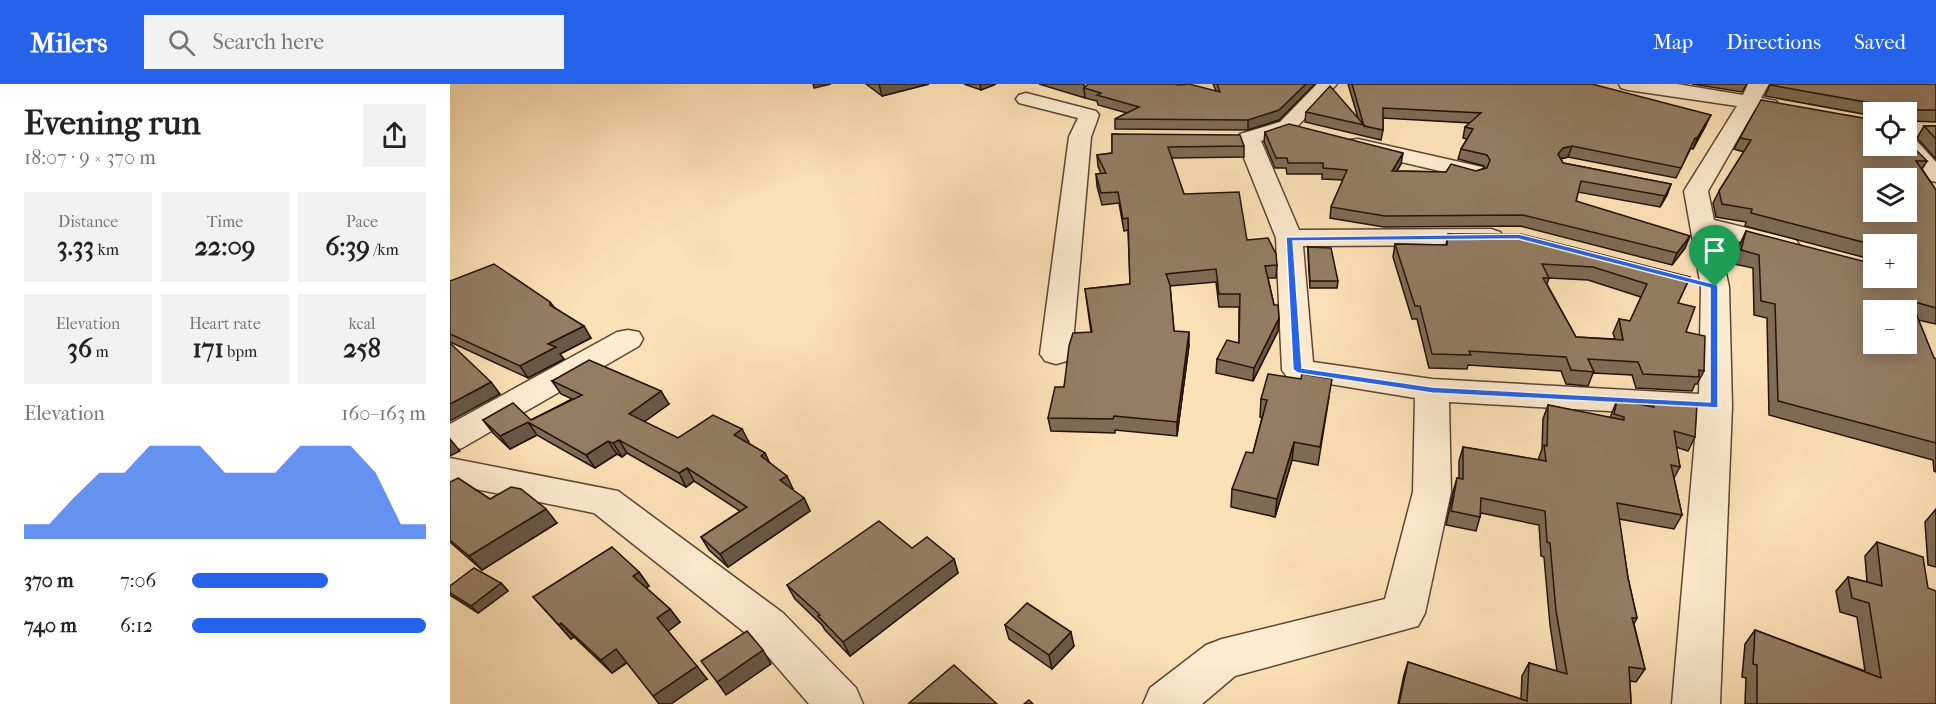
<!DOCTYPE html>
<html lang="en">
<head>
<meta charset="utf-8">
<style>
	body { margin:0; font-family:"IM FELL French Canon",serif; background:#f2f2f2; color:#222; height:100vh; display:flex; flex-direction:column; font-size:22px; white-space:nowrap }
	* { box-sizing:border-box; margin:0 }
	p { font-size:20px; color:#767676 }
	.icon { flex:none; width:33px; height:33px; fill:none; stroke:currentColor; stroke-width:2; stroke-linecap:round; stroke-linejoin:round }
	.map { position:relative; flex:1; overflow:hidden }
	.side { display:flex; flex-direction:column; background:#fff; width:450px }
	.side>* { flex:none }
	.controls { position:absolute; left:1413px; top:18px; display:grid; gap:12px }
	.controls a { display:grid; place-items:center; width:54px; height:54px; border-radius:0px; background:#fff; box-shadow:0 3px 15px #0003; font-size:30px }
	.pin { position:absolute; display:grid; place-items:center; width:51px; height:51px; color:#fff; margin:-62px -26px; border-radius:50% 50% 50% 0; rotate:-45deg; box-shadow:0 0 6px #0007 }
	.pin .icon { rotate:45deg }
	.round { display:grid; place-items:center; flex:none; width:63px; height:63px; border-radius:0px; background:#f2f2f2 }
	.overview { display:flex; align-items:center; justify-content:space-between; height:102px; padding:0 24px }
	h1 { font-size:33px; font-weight:700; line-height:45px }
	.stats { display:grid; grid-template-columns:repeat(3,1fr); gap:9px; height:102px; padding:6px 24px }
	.stats div { display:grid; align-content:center; border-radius:0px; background:#f2f2f2; text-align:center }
	.stats b { font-size:26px; font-weight:700 }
	.stats small { font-size:16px; font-weight:400 }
	.stats p { font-size:16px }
	.chart { height:168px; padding:12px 24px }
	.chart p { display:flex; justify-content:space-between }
	.chart svg { width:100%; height:108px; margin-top:6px; fill:#2563eb; opacity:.7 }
	ul { padding:0 24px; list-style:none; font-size:20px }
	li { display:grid; grid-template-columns:96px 72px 1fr; align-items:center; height:45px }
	li i { height:15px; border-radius:8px; background:#2563eb }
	header { display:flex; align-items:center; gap:36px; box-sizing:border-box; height:84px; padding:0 30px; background:#2563eb; color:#fff }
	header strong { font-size:28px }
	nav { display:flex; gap:33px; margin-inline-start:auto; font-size:21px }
	.search { width:420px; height:54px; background:#f2f2f2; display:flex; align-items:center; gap:15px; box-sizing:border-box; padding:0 21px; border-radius:0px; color:#767676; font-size:22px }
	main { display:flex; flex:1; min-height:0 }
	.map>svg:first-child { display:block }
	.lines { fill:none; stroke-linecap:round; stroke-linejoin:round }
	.minor-casing { stroke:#5a4535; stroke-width:3 }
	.minor { fill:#feecd0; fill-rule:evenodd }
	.wall { fill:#7f6c55; stroke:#23110a; stroke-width:1.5; fill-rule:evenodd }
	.shaded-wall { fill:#685845; stroke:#23110a; stroke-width:1.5 }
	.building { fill:#947d63; stroke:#23110a; stroke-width:1.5; fill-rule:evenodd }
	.route { fill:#2563eb; stroke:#fff; stroke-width:1.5; fill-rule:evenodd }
</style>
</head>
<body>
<header>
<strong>Milers</strong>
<div class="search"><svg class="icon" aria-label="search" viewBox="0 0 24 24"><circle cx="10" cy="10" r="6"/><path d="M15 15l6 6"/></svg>Search here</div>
<nav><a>Map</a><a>Directions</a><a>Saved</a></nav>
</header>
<main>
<section class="side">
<div class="overview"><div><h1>Evening run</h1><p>18:07 · 9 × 370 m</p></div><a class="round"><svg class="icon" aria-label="share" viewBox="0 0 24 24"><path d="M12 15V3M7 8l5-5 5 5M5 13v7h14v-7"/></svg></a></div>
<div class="stats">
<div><p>Distance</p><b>3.33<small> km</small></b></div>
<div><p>Time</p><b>22:09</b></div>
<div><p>Pace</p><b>6:39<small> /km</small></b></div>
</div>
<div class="stats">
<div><p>Elevation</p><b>36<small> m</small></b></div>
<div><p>Heart rate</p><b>171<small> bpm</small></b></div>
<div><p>kcal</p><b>258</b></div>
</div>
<div class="chart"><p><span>Elevation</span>160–163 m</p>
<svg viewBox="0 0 160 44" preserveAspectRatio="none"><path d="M0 44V38L10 38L20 27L30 17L40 17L50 6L60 6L70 6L80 17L90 17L100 17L110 6L120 6L130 6L140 17L150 38L160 38V44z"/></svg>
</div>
<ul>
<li><b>370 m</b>7:06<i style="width:58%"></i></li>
<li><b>740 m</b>6:12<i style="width:100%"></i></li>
</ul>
</section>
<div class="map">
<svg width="1486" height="620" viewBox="0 0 1486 620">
	<rect width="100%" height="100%" fill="#fde1b6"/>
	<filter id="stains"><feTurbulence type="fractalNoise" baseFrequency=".00333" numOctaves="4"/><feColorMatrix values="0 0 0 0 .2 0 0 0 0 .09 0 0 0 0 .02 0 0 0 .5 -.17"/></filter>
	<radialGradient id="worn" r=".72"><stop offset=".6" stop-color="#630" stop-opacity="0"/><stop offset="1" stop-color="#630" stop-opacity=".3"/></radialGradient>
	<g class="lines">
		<defs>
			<g id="minor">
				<polygon points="867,0 887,0 844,46 811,57 849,146 1041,145 1050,148 1054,153 1050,158 1041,161 853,162 863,278 982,295 1249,310 1251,203 1234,107 1287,22 1178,6 1171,4 1169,0 1227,0 1293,11 1298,0 1319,0 1311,14 1326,17 1329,21 1326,25 1319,27 1305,25 1258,107 1264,136 1346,156 1350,162 1346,168 1337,170 1268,152 1279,203 1282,322 1270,620 1222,620 1247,332 999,318 1001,408 975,529 968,542 785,592 752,620 693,620 700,604 756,561 772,555 935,515 963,408 965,314 837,293 832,286 826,154 786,54 790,50 830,38"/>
				<polygon points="576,9 646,27 649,31 641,53 622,270 617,277 606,280 595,277 590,270 619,53 628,34 569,19 566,15 569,11"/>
				<polygon points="1456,53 1464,54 1486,78 1486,98 1478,96 1447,62 1456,62"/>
				<polygon points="908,55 1032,83 1035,88 1032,93 1024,95 900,66 897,61 900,56"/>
				<polygon points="178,246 189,248 193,255 189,262 12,364 0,367 0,340 167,248"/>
				<polygon points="0,374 168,407 333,529 406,604 413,620 359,620 303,555 144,429 0,400"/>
			</g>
		</defs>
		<use href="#minor" class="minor-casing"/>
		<use href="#minor" class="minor"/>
	</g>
	<g class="wall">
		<polygon points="416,0 479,0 432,12"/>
		<polygon points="514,0 546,0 531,6"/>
		<polygon points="589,0 634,0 635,14"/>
		<polygon points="763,0 865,0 829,36 798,46 665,45 665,35 677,29 648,21 647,17 635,14 634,4 766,7"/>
		<polygon points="898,0 1142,0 1256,41 1243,65 1241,64 1226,94 1118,73 1111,75 1113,79 1221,100 1217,111 1210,123 1128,108 1126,117 1235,164 1222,181 1070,142 934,143 880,134 881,123 893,96 872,95 872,90 837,90 836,84 825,84 814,58 815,48 951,80 947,87 996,88 1026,87 1035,84 1034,82 1008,75 1011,65 1017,55 1013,54 1015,43 1020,39 933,34 933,46 931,56 855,38 856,28 908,34"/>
		<polygon points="1242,0 1297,0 1292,8"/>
		<polygon points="1320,0 1486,0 1486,38 1461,37 1461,48 1456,55 1456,28 1424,28 1424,32 1315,12"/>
		<polygon points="1474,42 1486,42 1486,75 1467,54"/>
		<polygon points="662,50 794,62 794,73 721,74 734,110 797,156 827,181 826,194 818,194 824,221 829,234 828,247 803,297 766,289 767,275 789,259 789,223 769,223 766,198 720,202 724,247 739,261 727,352 665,346 665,349 601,347 598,334 641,248 635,205 680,200 678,146 674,147 669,119 652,121 647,102 646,90 651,90 648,82 647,71 662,69"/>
		<polygon points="1290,54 1477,77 1472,85 1486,106 1486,240 1468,236 1484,274 1486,275 1486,388 1484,387 1483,376 1319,331 1317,234 1304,231 1303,184 1284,180 1290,160 1296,147 1424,194 1456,160 1424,160 1424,176 1295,142 1296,138 1266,133 1263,119 1269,107 1294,68 1284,65"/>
		<path d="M 998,150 L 1240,193 L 1228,219 L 1236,248 L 1254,287 L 1247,300 L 1245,300 L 1242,307 L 1186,304 L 1182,291 L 1143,289 L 1138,302 L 1116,300 L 1111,287 L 1018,281 L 1017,285 L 979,284 L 967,235 L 962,235 L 943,173 L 945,160 L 996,161 ZM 1099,194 L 1138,196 L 1191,213 L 1180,237 L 1169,235 L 1163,249 L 1165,255 L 1126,253 L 1097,200 Z"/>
		<polygon points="858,163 888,197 887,204 860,204 858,170"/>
		<polygon points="0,197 100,218 104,223 141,254 110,270 114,275 78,294 0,258"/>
		<polygon points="102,297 219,320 194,338 228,354 292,345 298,359 315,369 319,378 343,405 342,406 354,414 360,427 278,483 259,466 251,453 290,427 244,397 236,403 177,369 172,373 167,370 145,384 87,351 60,365 43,349 33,336 81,336 122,315 111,310"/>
		<polygon points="879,313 868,381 842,376 825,433 781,423 782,405 803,369 812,334 810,333 811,315"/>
		<polygon points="1167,316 1200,322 1202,318 1245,353 1238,367 1226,363 1230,383 1224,394 1232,431 1224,445 1169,435 1178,494 1187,534 1184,540 1195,585 1186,598 1180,597 1181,620 948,620 954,591 958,578 1071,615 1072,592 1079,579 1107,587 1100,541 1094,473 1091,472 1089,441 1031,429 1030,433 1026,447 996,441 1003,408 1007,394 1009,394 1009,377 1013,363 1088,376 1092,365 1093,335 1098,321 1160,334"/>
		<polygon points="0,398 40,415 107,439 32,486 0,458"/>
		<polygon points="1486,425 1486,483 1478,481 1475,438"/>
		<polygon points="1427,458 1478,504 1486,620 1295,620 1296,594 1292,593 1295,560 1305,546 1415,587 1407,533 1390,528 1386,507 1398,493 1417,498 1415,472"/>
		<polygon points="462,464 504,475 508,489 400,572 375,546 372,541 345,515 337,501"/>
		<polygon points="189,488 199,502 196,504 220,525 230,538 218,547 257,595 177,579 162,589 124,553 121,555 83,513"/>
		<polygon points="51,499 58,507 28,529 0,511 0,502"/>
		<polygon points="555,541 624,562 602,585 559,555"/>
	</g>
	<g class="shaded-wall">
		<polygon points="363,0 381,0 364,4"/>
		<polygon points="429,0 479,0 432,12"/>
		<polygon points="530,0 546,0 531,6"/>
		<polygon points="856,0 865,0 829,36 798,46 798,36"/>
		<polygon points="1261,31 1256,41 1243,65 1247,54"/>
		<polygon points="1122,62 1118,73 1109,75 1108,70 1113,64"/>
		<polygon points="953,69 951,80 940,98 942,87"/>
		<polygon points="1221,100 1217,111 1210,123 1215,112"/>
		<polygon points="1240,152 1235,164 1222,181 1227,169"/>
		<polygon points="829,234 828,247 803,297 804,284"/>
		<polygon points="134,242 141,254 110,270 114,275 78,294 70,282 98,260"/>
		<polygon points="739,248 739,261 727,352 727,338"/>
		<polygon points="41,298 50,310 0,337 0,320"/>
		<polygon points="211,307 219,320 187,343 179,330"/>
		<polygon points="78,338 87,351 60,365 50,352"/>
		<polygon points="292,345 299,358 291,364 284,351"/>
		<polygon points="0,355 10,367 0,372"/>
		<polygon points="169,356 177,369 172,373 163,359"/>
		<polygon points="158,357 167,370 145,384 136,371"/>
		<polygon points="844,358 842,376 825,433 827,415"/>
		<polygon points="315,369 321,382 311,372"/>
		<polygon points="237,384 244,397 236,403 229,389"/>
		<polygon points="337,392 343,405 337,409 330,396"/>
		<polygon points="354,414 360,427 278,483 270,470"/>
		<polygon points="96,425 107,439 32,486 19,472"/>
		<polygon points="504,475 508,489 400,572 393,558"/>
		<polygon points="189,488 199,502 193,506 183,492"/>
		<polygon points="51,499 58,507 28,529 21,522"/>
		<polygon points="220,525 230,538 217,548 207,534"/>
		<polygon points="111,539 124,553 121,555 109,541"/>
		<polygon points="621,548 624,562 602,585 599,571"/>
		<polygon points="166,565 177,578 162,589 151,576"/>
		<polygon points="313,566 321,580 276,611 267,598"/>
		<polygon points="247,582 257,595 221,620 209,620 203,612"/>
	</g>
	<g class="building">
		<polygon points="638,0 725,0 728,1 739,0 770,8 767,0 856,0 829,26 798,36 665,35 689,23 647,11 651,9 634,4"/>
		<polygon points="902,0 1142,0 1261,31 1247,54 1245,54 1231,84 1122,62 1113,64 1108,70 1113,79 1221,100 1215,112 1131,97 1126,117 1240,152 1227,169 1073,131 935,132 881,123 897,86 873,84 873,79 838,79 837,74 826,74 815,48 839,40 953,69 942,87 996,88 1001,80 1026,87 1037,84 1040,76 1037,71 1011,65 1023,45 1015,43 1031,29 933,24 933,46 914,42"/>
		<polygon points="1320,0 1486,0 1486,26 1461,26 1461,48 1456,48 1456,28 1432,28 1432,21 1320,1"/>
		<polygon points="880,2 914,41 856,28"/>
		<path d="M 1311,16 L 1424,36 L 1424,62 L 1456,62 L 1456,56 L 1477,77 L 1466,77 L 1486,106 L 1486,224 L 1461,217 L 1484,274 L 1486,275 L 1486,359 L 1328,317 L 1325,220 L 1311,217 L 1309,171 L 1291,166 L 1296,147 L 1424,180 L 1424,194 L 1456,194 L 1456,160 L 1424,161 L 1301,129 L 1302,125 L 1272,120 L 1269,107 L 1301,56 L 1290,54 ZM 1424,94 L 1456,94 L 1456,128 L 1424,128 ZM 1424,226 L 1456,226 L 1456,260 L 1424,260 Z"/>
		<polygon points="1474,42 1486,42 1486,55"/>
		<polygon points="662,50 790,51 794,62 718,63 734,110 789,108 797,156 818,154 826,170 827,181 815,182 824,221 828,221 829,234 804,284 767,275 777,256 789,259 790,210 769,210 766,185 716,190 720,201 724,247 739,248 727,338 664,332 663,335 598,334 605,303 614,303 619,262 623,249 642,248 635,205 680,200 678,134 673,135 668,108 651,109 646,90 656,89 647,71 662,69"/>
		<path d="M 998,150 L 1071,150 L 1240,193 L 1228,219 L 1245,223 L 1236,248 L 1255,252 L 1254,287 L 1249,286 L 1249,293 L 1193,290 L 1188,278 L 1138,275 L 1144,288 L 1121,286 L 1116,273 L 1019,267 L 1021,271 L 982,270 L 970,222 L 965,222 L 945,160 L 997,161 ZM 1092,180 L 1143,183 L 1197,200 L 1180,237 L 1169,235 L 1173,256 L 1126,253 L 1093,194 L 1099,194 Z"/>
		<polygon points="858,163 881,164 888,197 860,197"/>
		<polygon points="44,180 100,218 100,221 134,242 98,260 106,263 70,282 0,250 0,197"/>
		<polygon points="0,259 41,298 0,320"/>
		<polygon points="139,276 211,307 179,330 228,354 263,331 292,345 284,351 315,369 311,372 337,392 330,396 354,414 270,470 251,453 297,423 237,384 229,389 169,356 163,359 158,357 136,371 78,338 50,352 33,336 63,319 81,336 132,311 102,297"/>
		<polygon points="818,290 851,295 852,290 882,295 870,363 844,358 827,415 782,405 796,368 803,369 817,316 811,315"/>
		<polygon points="1167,316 1204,323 1202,318 1247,320 1245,353 1224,347 1230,383 1221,381 1232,431 1167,419 1178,494 1187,534 1182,534 1195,585 1179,583 1181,620 949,620 958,578 1077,617 1079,579 1117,590 1106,527 1100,459 1097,458 1095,427 1031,414 1030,433 1001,427 1007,394 1013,395 1013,363 1096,377 1094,361 1097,362 1098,321 1174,336 1174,333 1164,330"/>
		<polygon points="8,394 40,415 61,403 71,405 96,425 19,472 0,456 0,398"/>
		<polygon points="429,437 462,464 477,453 504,475 393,558 368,532 370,531 337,501"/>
		<polygon points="1427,458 1473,473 1478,504 1486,507 1486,620 1307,620 1307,581 1303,580 1305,546 1431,594 1419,519 1402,514 1398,493 1432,502"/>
		<polygon points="162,463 189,488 183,492 220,525 207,534 247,582 203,612 166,565 151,576 111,539 109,541 83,513"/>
		<polygon points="24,484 51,499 21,522 0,509 0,502"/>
		<polygon points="577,519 621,548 599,571 555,541"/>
		<polygon points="297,547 313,566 267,598 251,577"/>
		<polygon points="504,581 547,620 459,619"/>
		<polygon points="579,616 583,620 574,620"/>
	</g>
	<path class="route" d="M 1069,150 L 1268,201 L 1268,324 L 982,309 L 848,289 L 843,286 L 836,153 ZM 1068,155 L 1260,204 L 1260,318 L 982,303 L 852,284 L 843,157 Z"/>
	<rect width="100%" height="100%" filter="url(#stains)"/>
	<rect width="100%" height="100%" fill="url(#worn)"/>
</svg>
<div class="controls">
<a><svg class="icon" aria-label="locate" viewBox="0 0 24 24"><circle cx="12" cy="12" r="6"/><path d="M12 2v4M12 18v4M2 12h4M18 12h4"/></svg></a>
<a><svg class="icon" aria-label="layers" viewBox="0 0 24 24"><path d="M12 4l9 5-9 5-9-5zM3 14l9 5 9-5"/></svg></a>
<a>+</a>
<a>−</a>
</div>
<div class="pin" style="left:1265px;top:203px;background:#1e9e55"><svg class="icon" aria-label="arrive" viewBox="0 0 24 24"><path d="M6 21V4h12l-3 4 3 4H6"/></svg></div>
</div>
</main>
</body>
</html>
